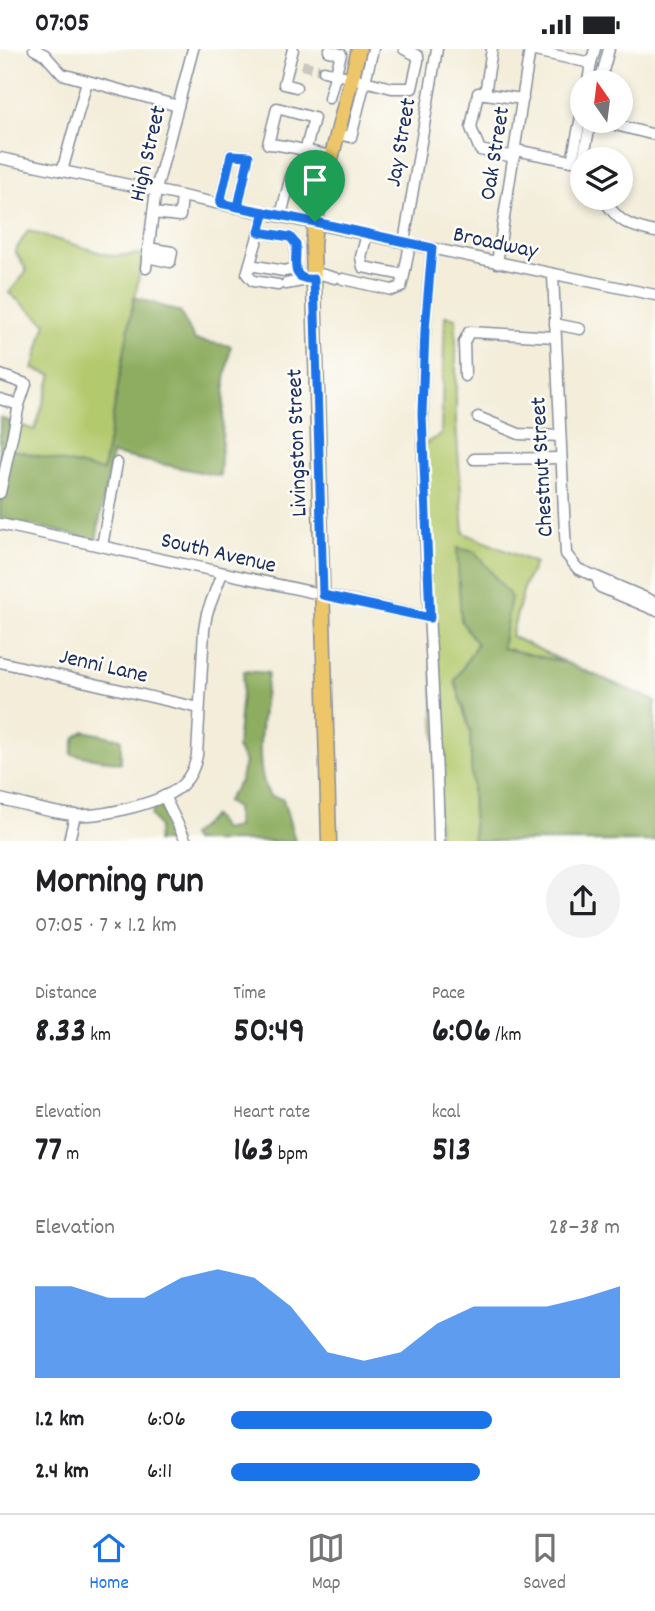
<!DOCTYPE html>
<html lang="en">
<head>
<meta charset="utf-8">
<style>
	body { margin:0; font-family:Dekko,sans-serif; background:#f2f2f2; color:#202124; height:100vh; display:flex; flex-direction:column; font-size:26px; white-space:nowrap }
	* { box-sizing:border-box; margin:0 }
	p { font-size:23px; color:#757577 }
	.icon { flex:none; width:38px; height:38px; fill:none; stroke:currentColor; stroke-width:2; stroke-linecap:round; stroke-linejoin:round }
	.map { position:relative; height:792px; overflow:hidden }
	.sheet { display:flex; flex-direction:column; background:#fff; flex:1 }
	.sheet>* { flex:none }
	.needle { width:46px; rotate:346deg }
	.controls { position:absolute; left:570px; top:21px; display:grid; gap:14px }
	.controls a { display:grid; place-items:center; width:63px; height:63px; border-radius:50%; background:#fff; box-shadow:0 4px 10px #0003; font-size:35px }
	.pin { position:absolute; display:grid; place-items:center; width:60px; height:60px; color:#fff; margin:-72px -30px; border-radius:50% 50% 50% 0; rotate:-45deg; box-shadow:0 0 7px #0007 }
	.pin .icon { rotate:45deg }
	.round { display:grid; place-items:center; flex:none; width:74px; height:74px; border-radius:37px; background:#f2f2f2 }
	.headline { display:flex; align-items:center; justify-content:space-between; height:119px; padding:0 35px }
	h1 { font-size:38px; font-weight:800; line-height:52px }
	.metrics { display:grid; grid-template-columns:repeat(3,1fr); gap:10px; height:119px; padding:7px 35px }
	.metrics div { display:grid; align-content:center }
	.metrics b { font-size:35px; font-weight:800 }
	.metrics small { font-size:19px; font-weight:400 }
	.metrics p { font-size:19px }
	.chart { height:196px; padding:14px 35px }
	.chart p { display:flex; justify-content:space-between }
	.chart svg { width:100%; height:126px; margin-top:7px; fill:#1a73e8; opacity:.7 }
	ul { padding:0 35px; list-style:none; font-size:23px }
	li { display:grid; grid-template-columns:112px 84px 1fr; align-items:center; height:52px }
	li i { height:18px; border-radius:9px; background:#1a73e8 }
	.status { display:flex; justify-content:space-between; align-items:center; height:49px; padding:0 35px; background:#fff; direction:ltr }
	.status svg { height:19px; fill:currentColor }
	.tabs { display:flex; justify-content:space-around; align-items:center; height:98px; border-top:2px solid #e0e0e0; background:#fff; font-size:19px; color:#757577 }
	.tabs a { display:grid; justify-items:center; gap:4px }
	.tabs .on { color:#1a73e8 }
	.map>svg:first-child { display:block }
	.green { fill:#b3c96d; stroke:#677c66; stroke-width:2 }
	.forest { fill:#8ead60; stroke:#546e5f; stroke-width:2 }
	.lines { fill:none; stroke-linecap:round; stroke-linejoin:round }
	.minor-tunnel { stroke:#c8c7c0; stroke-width:10; stroke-dasharray:10 5; stroke-linecap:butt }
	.minor-casing { stroke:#878e9c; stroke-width:13 }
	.major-casing { stroke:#878e9c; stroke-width:17 }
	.minor { stroke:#fff; stroke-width:10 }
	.major { stroke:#ecc669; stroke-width:14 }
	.route-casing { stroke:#fff; stroke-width:14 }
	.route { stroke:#1a73e8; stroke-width:9 }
	.labels { text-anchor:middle; stroke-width:5; stroke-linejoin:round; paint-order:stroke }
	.street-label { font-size:23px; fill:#1b2f5e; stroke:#fdfcf7 }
</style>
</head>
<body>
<div class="status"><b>07:05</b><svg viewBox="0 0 49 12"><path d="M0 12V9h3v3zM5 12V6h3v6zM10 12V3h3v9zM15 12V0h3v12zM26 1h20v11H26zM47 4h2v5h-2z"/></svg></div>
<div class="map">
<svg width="655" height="792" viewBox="0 0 655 792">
	<rect width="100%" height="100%" fill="#fdfcf7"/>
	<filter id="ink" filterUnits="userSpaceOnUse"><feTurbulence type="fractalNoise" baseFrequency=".0143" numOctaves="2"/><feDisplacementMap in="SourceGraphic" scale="14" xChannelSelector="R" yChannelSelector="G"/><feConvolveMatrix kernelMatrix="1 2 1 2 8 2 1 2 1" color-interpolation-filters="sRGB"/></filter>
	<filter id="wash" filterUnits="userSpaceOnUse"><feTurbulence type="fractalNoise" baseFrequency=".00686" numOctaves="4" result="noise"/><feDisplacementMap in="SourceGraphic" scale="28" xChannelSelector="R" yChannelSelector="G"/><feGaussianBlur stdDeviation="1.57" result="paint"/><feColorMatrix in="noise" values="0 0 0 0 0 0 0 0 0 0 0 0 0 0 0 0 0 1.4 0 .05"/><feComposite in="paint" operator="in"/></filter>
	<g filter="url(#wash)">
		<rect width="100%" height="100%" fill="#f3edd9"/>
		<g class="green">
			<polygon points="28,182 112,207 143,205 103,423 5,399 11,373 35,381 52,326 33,320 46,274 9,244 27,222 15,202"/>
			<polygon points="445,267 456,269 456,375 464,484 535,514 525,535 511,587 567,614 502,599 461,572 477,595 455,632 470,682 474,792 439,792 424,395 441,386"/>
		</g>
		<g class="forest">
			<polygon points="134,248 180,263 195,291 231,297 225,331 220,427 112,405 96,491 0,469 0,368 11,373 5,399 103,422"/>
			<polygon points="457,499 475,503 511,548 502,599 567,614 655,652 655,792 474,792 470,682 455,632 477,595 461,572"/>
			<path d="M 244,622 L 268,624 C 264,660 251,716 270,747 L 283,750 L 295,792 L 193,792 L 190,787 L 213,767 L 223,781 L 237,778 L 236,759 L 226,753 L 240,732 L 245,713 L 237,699 Z"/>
			<polygon points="84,682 121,690 121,714 71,705 75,688"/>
			<polygon points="157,752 170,771 172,787 177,792 157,792 159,778 151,766"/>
		</g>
	</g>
	<g filter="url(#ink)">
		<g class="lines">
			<polyline class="minor-tunnel" points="302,16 324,22"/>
			<defs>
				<g id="minor">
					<polyline points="34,0 45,6 62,25 178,57"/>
					<polyline points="293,0 284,35 296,38"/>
					<polyline points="530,1 591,14 588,33"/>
					<polyline points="591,14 595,0"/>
					<polyline points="324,22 392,39 412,39 418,12 418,7 404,0"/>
					<polyline points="600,33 609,0"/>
					<polyline points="485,45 492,0"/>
					<polyline points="329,49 341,5 329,2"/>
					<polyline points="600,72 655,86"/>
					<polyline points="338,85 351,88 373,0"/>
					<polyline points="515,101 572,112 583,58"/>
					<path d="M 305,103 L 314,69 L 277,59 L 268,95 C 290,96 311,104 332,107"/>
					<polyline points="514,108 480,101 471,79 478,44 523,50"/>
					<polyline points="0,109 655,246"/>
					<polyline points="583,110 591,72"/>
					<polyline points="62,122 87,32"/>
					<path d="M 603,149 C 618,173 628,177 655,183"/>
					<polyline points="220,154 231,106 249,107 238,158"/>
					<polyline points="265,163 247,225 253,232 278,236"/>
					<polyline points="153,164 180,167 182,147"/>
					<polyline points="281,166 292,123 311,131 323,141"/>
					<path d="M 259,183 L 290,188 L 296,195 C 296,208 292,223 304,231"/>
					<polyline points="367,185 361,208 363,218 404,226 410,195"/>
					<polyline points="404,193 437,0"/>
					<path d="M 432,199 C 428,242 424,284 423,326 C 420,482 436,637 439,792"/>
					<polyline points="147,208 170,213 172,203 148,199"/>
					<polyline points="497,214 530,0"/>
					<polyline points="250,216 284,222 295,220"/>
					<polyline points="146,219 156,141 193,0"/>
					<polyline points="313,223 335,229"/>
					<polyline points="553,226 566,505 578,520 655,553"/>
					<polyline points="343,230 392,241 401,238 404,226"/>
					<polyline points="286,235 307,231"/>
					<polyline points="555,275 580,280"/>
					<polyline points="0,326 26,335 19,356 0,444"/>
					<polyline points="465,327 464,293 469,283 555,288"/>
					<polyline points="0,350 19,356"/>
					<polyline points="478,368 519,385 560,387"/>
					<polyline points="474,410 561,409"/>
					<polyline points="0,475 430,569"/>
					<polyline points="102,497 117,414"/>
					<polyline points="597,529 600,538 655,561"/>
					<polyline points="0,613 199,659"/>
					<polyline points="164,747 186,792"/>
					<path d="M 0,750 C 24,755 50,764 75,766 C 101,768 165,754 183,735 C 191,727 195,717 197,706 L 204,581 L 207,564 L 222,524"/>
					<polyline points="69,792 75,766"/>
				</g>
				<polyline id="major" points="329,792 313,197 315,173 359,0"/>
			</defs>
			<use href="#minor" class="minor-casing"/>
			<use href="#major" class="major-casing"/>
			<use href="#minor" class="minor"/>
			<use href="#major" class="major"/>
		</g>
	</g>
	<g class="lines" filter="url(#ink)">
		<defs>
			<path id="route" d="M 315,173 C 284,167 252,161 220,154 L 231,106 L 249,107 L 238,158 L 265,163 L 259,183 L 290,188 L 296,195 C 297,213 289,232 314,230 L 323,546 L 430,569 L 422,365 L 425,281 L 432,199 L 315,173"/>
		</defs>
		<use href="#route" class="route-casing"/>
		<use href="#route" class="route"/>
	</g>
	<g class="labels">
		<g class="street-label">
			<text transform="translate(399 93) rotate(-80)" y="8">Jay Street</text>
			<text transform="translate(146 104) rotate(-77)" y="8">High Street</text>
			<text transform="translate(493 104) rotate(-81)" y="8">Oak Street</text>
			<text transform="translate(496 192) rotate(12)" y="8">Broadway</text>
			<text transform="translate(295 394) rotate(-92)" y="8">Livingston Street</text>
			<text transform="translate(540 418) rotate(-93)" y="8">Chestnut Street</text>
			<text transform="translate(219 502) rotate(13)" y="8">South Avenue</text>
			<text transform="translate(104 615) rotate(13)" y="8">Jenni Lane</text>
		</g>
	</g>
</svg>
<div class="controls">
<a><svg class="needle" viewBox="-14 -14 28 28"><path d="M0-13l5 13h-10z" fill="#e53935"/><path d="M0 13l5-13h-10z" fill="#757577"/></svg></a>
<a><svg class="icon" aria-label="layers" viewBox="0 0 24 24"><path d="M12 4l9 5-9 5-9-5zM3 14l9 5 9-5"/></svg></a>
</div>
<div class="pin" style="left:315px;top:173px;background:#1e9e55"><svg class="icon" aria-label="arrive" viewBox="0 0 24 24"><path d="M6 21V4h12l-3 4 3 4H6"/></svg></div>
</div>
<section class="sheet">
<div class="headline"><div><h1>Morning run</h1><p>07:05 · 7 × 1.2 km</p></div><a class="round"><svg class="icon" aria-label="share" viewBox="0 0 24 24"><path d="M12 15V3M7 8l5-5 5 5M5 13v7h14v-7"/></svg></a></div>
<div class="metrics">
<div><p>Distance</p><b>8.33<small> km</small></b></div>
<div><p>Time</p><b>50:49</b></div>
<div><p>Pace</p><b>6:06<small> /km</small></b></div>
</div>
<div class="metrics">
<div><p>Elevation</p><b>77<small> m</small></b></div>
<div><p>Heart rate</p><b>163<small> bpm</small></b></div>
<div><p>kcal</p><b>513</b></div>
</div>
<div class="chart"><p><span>Elevation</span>28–38 m</p>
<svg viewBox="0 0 160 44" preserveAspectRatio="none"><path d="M0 44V12L10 12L20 16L30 16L40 9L50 6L60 9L70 19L80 35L90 38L100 35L110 25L120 19L130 19L140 19L150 16L160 12V44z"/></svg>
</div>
<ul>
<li><b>1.2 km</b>6:06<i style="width:67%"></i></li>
<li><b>2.4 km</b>6:11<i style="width:64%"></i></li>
</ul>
</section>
<nav class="tabs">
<a class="on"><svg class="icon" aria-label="home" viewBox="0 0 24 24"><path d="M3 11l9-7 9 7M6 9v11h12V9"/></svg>Home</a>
<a><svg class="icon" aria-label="map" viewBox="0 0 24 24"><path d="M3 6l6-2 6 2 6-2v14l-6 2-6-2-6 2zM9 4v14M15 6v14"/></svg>Map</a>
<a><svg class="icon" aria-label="saved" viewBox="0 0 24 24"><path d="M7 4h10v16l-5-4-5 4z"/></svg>Saved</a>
</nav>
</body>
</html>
